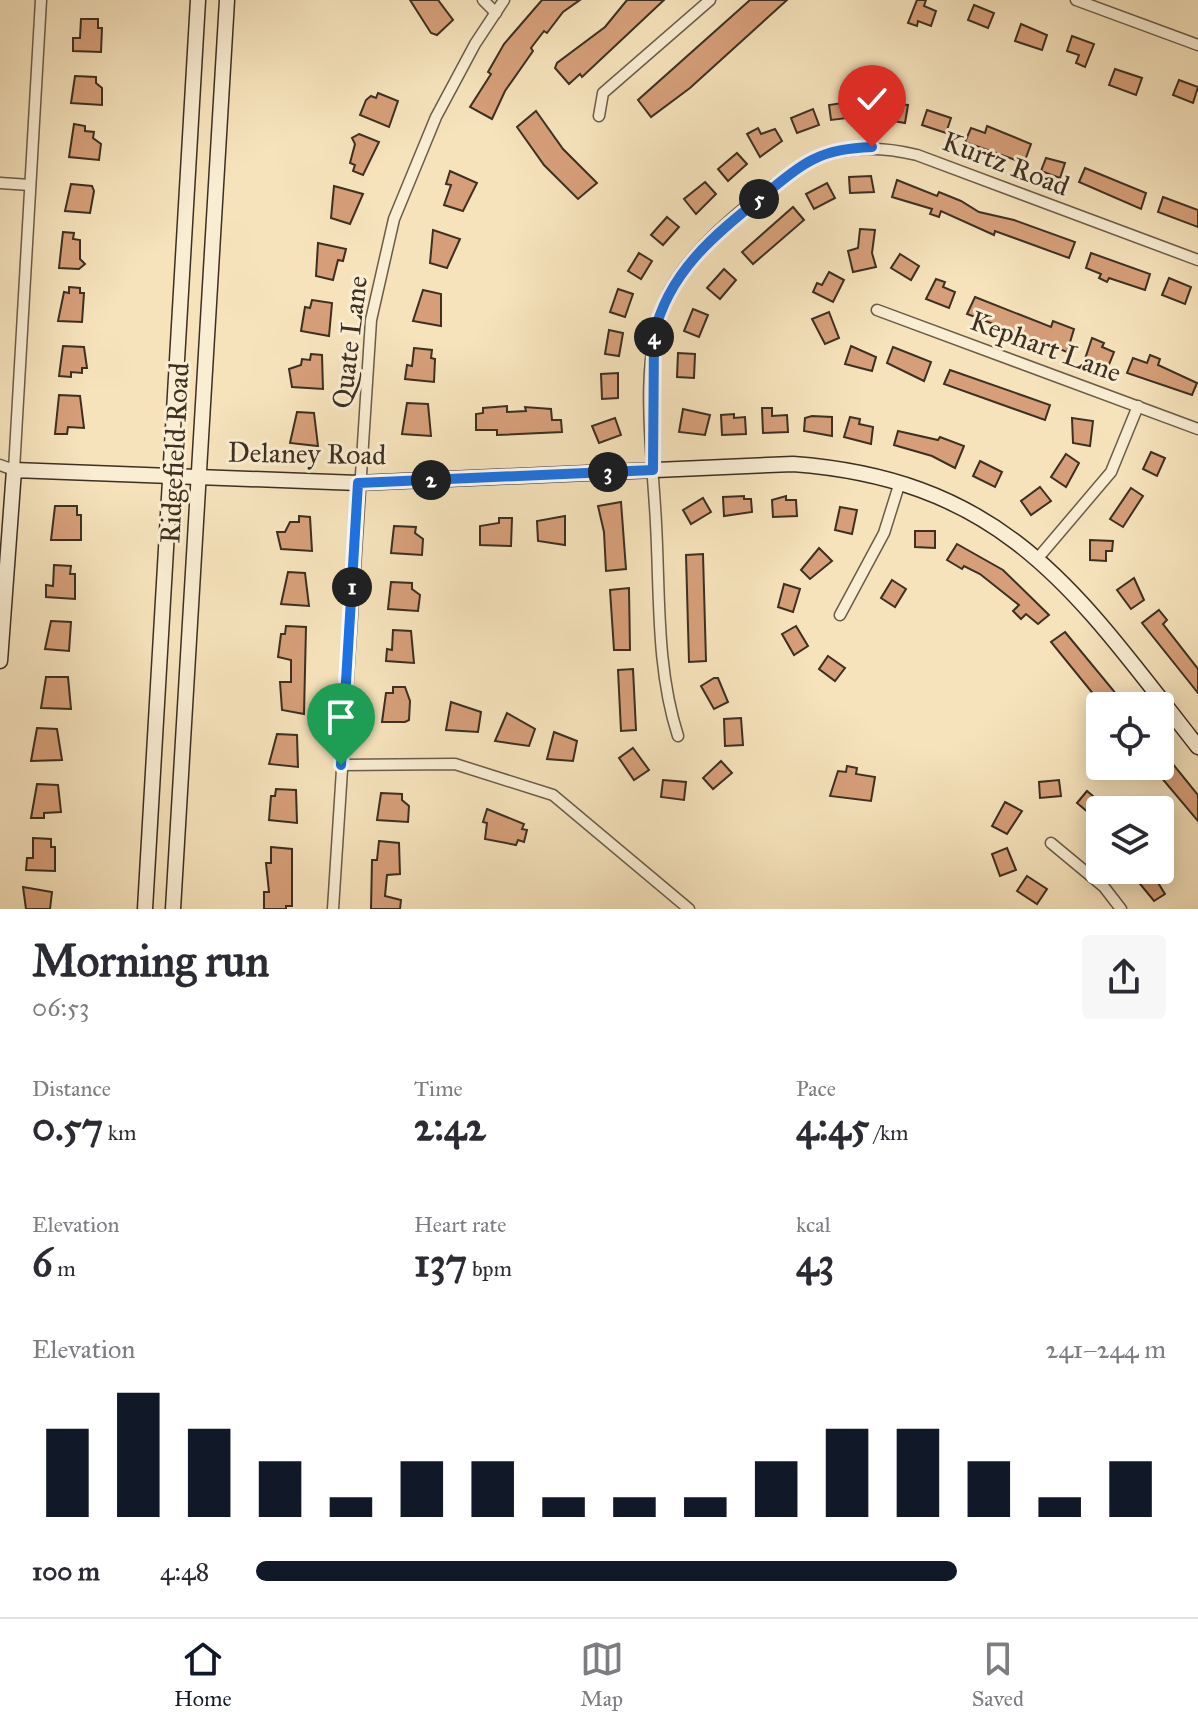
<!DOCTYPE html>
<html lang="en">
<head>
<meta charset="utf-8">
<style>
	body { margin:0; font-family:"IM FELL Great Primer",serif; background:#f7f7f7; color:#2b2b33; height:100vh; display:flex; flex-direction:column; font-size:30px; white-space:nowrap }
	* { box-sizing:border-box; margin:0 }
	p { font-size:26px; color:#7c7c81 }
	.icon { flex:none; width:44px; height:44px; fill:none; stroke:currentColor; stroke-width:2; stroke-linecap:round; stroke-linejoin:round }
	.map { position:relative; height:909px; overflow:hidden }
	.side { display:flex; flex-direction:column; background:#fff; flex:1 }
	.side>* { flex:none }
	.fabs { position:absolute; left:1086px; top:692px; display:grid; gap:16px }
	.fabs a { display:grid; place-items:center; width:88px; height:88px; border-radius:8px; background:#fff; box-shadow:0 4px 20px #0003; font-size:40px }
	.pin { position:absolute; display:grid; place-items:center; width:68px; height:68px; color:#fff; margin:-82px -34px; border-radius:50% 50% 50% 0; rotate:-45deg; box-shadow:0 0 8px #0007 }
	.pin .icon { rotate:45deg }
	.km { position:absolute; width:40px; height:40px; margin:-20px; border-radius:50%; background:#222; color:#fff; font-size:22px; line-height:40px; text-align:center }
	.round { display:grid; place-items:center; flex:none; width:84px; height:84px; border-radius:8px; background:#f7f7f7 }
	.overview { display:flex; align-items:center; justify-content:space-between; height:136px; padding:0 32px }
	h1 { font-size:44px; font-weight:800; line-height:60px }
	.stats { display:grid; grid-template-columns:repeat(3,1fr); gap:12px; height:136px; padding:8px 32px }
	.stats div { display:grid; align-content:center }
	.stats b { font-size:40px; font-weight:800 }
	.stats small { font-size:22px; font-weight:400 }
	.stats p { font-size:22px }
	.chart { height:224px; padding:16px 32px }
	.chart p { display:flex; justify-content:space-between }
	.chart svg { width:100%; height:144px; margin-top:8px; stroke:#111827; stroke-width:6 }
	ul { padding:0 32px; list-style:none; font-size:26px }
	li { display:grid; grid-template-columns:128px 96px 1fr; align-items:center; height:60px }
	li i { height:20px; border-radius:10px; background:#111827 }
	.menu { display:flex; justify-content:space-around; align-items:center; height:112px; border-top:2px solid #e1e1e2; background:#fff; font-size:22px; color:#7c7c81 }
	.menu a { display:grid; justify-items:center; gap:4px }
	.menu .selected { color:#111827 }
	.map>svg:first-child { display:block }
	.building { fill:#d69f79; stroke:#3d2f21; stroke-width:2 }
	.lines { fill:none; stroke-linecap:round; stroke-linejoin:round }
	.street-casing { stroke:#6b5c48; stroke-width:13 }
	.secondary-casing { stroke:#3d2f21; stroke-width:17 }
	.street { stroke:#f9edd3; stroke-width:10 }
	.secondary { stroke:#f9edd3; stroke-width:14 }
	.route-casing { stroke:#fff; stroke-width:16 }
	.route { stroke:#1a73e8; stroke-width:10 }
	.labels { text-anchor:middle; stroke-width:6; stroke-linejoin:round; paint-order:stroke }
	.street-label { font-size:28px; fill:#3d2f21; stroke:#f9edd3 }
</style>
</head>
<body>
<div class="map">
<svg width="1198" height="909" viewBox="0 0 1198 909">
	<rect width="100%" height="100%" fill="#f6e3bc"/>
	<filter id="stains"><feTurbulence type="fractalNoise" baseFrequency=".0025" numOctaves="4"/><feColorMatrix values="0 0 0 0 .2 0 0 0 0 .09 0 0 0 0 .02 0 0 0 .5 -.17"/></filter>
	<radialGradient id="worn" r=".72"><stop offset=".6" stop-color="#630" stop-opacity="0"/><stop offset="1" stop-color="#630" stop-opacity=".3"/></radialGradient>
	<g class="building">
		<polygon points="410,0 438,0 453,20 437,35 431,33"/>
		<polygon points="542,0 580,0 563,12 547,33 544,31 531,48 533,51 505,91 492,119 470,107 491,74 488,72 504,44"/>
		<polygon points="627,0 664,0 582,77 580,74 569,84 555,68 557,63 605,27"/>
		<polygon points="750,0 787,0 690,88 651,117 638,100"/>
		<polygon points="917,0 926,0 924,6 936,11 931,26 918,21 917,26 908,23"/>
		<polygon points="974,5 994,13 988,28 968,20"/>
		<polygon points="81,19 98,19 98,28 102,28 101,52 73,51 73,38 80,38"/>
		<polygon points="1021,24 1047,35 1042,50 1015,41"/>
		<polygon points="1072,36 1094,44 1085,67 1076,63 1079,55 1067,51"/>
		<polygon points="1115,69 1142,78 1136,95 1109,85"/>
		<polygon points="75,76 96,77 96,83 102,88 102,105 71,103"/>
		<polygon points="1179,80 1198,87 1193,103 1173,95"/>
		<polygon points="378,93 398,101 389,127 360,115 366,100 371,96 376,98"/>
		<polygon points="885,97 896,98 895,104 908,105 905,123 882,119"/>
		<polygon points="862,100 864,116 831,120 829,105"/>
		<polygon points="813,109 819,125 797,133 791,118"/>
		<polygon points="927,110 951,118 946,133 922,125"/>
		<polygon points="536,111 563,149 597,183 578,199 544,165 517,127"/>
		<polygon points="74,124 85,126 85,131 94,132 93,138 101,144 99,160 69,157"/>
		<polygon points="987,126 1031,144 1024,163 965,142 971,128 985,133"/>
		<polygon points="758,128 761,134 775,129 782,141 760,157 747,134"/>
		<polygon points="359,134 379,142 363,175 353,171 355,165 350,163 355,144 352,138"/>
		<polygon points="737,153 747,164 728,181 718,169"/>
		<polygon points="1046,158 1065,163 1060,178 1041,171"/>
		<polygon points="1085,168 1146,193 1141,209 1079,182"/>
		<polygon points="450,171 477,183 463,211 444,205 451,185 446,184"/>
		<polygon points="871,176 874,192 850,193 849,177"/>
		<polygon points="897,180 937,196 939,192 961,201 979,212 1014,220 1075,242 1069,258 995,231 994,235 941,211 939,217 930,214 932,209 892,197"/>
		<polygon points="705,182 716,194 696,214 684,199"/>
		<polygon points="827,183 835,198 814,209 806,194"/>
		<polygon points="71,184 92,186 94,191 90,213 65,211"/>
		<polygon points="334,186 363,194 350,224 331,218"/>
		<polygon points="1163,197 1198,210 1198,227 1158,212"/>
		<polygon points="793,207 804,220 753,264 742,252"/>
		<polygon points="667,217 679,227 663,245 651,235"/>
		<polygon points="860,229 875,230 872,253 876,267 853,272 848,251 858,248"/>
		<polygon points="433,230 460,239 447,268 430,263"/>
		<polygon points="63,232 74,233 73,239 80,240 80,259 85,264 79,269 59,268"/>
		<polygon points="318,243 346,249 343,261 338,260 333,280 316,276"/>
		<polygon points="639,253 652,261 641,279 628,271"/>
		<polygon points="1091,253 1150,274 1145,290 1109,278 1107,282 1099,278 1101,274 1086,268"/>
		<polygon points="900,254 919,266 911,280 891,268"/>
		<polygon points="724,269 736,280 720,299 707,288"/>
		<polygon points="829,272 844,280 833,302 813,292 817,283 822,285"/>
		<polygon points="1169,278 1191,287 1185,304 1162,295"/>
		<polygon points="936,279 945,282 943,287 955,292 949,308 926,299"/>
		<polygon points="69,287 80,288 80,293 84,293 82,322 58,321 64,292 69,293"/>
		<polygon points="618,289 633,294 625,317 610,312"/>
		<polygon points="423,290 441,294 441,326 413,321"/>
		<polygon points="975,297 1051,327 1053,321 1074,329 1067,352 967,314"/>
		<polygon points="312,300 332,303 329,336 301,331 305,307 310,308"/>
		<polygon points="693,309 708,315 699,337 684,331"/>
		<polygon points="829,312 839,338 825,344 812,319"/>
		<polygon points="609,330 623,333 619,356 605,354"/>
		<polygon points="1092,338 1104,343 1102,347 1114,352 1108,367 1085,359"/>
		<polygon points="63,346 84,347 87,368 82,368 82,373 71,372 71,377 59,376"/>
		<polygon points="851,346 876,357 872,371 845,364"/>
		<polygon points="893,347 931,362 924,381 887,363"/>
		<polygon points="414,348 432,350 431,358 435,359 434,382 405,379 407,365 412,366"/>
		<polygon points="678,353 695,354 694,378 677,377"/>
		<polygon points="311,354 322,355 323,389 292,387 289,369 301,365 302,359 310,360"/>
		<polygon points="1150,355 1160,359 1158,365 1197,383 1192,395 1127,373 1133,358 1147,363"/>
		<polygon points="950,370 1050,405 1045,420 944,384"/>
		<polygon points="618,373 618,398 602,399 601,374"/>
		<polygon points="59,395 80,396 84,428 68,427 67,434 55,434"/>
		<polygon points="407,403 428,404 431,436 402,434"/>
		<polygon points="507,406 507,412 526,411 525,407 551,409 552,420 561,420 562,432 497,435 497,430 476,430 476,414 483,413 483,408"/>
		<polygon points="762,408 772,408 772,416 787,415 788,432 763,433"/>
		<polygon points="683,409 710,415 705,435 679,432"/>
		<polygon points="297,412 314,413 318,446 290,443"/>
		<polygon points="734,414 734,418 745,417 746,434 722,435 721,415"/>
		<polygon points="812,416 832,417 832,436 804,431 805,418"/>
		<polygon points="850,417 860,419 859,424 873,427 871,444 844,437"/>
		<polygon points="615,418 621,435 599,443 592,426"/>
		<polygon points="1072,418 1093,421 1090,446 1073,443"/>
		<polygon points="898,431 938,440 940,437 964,446 955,468 932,456 894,445"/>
		<polygon points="1151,452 1165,458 1157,476 1143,469"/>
		<polygon points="1066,454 1079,463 1066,487 1051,477"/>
		<polygon points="980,461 1002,472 995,487 973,476"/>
		<polygon points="1040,487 1051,501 1031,515 1021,501"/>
		<polygon points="1131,488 1143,496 1123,527 1110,519"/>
		<polygon points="744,496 744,499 751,499 752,512 724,516 723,497"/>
		<polygon points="786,496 786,500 796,500 797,516 773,517 772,500"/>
		<polygon points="703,498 711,512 691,524 683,510"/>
		<polygon points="621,502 626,569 606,571 604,532 598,506"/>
		<polygon points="55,506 77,506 77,515 81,515 81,540 51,540"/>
		<polygon points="840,507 857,510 852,534 835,530"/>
		<polygon points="299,516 310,517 312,551 281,549 277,532 285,532 290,522 299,522"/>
		<polygon points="565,516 565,545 538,541 537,521"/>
		<polygon points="499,518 512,518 511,546 480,545 480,526 499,523"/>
		<polygon points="394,526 416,527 415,533 423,539 422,555 391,553"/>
		<polygon points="915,531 935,531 935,548 915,547"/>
		<polygon points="1090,540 1113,541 1112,551 1106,551 1106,561 1090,560"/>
		<polygon points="957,544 1003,570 1049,615 1038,624 1026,614 1021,619 1013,611 1019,605 980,574 964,566 962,569 947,560"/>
		<polygon points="819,548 832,561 810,579 801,570"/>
		<polygon points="703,554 706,661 689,662 686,555"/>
		<polygon points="54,565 71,566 70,574 75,574 75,599 46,597 46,585 53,586"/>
		<polygon points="288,572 305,573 309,606 281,604"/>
		<polygon points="1134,578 1144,600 1131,609 1117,590"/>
		<polygon points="892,580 906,589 895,607 881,598"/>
		<polygon points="391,582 412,583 412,589 420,595 418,611 388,609"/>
		<polygon points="784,584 800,589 793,612 778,607"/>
		<polygon points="629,588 630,650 614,650 610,590"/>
		<polygon points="1159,610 1167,620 1163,624 1198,669 1198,693 1142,623"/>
		<polygon points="51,621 71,622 69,651 45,649"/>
		<polygon points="286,626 306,627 304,714 282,710 280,682 291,682 291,660 278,657 281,634 285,634"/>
		<polygon points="796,626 808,646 794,655 782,634"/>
		<polygon points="393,630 411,631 414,663 386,661 387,649 392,650"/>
		<polygon points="1065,632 1113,690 1125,706 1103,706 1051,642"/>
		<polygon points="828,656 845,668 835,681 819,669"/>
		<polygon points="633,669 636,730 621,731 618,670"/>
		<polygon points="46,677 68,677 71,709 41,708"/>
		<polygon points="714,678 718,678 728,702 714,709 701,686"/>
		<polygon points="393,687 405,687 410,701 409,720 405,722 382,722 386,693 393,693"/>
		<polygon points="451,702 481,712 478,732 446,730"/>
		<polygon points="507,713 535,729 529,746 495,741"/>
		<polygon points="741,718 743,745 725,746 724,719"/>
		<polygon points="37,728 57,729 62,760 31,761"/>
		<polygon points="554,732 577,741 573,761 547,759"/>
		<polygon points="277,734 297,735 298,767 269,764"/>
		<polygon points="633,748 649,770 634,780 619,758"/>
		<polygon points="1168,758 1198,795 1198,821 1154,769"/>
		<polygon points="721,761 732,773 713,789 703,778"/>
		<polygon points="847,766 857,768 856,774 875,777 871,801 830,796 838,771 846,772"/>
		<polygon points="663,780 686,782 684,800 661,797"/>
		<polygon points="1059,780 1061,796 1040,798 1039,782"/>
		<polygon points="37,784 58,785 61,812 44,813 44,818 31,818"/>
		<polygon points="276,789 296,790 297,823 269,820 271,796 275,796"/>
		<polygon points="1087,791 1106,807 1096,819 1077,803"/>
		<polygon points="381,793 402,794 402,800 409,806 408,822 377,820"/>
		<polygon points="1005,802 1022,811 1007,834 992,826"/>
		<polygon points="487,809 524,824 522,829 527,830 524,842 518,840 516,845 485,839 487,823 483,822"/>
		<polygon points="33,838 51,839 51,847 55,847 55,871 26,870 27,858 33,858"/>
		<polygon points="379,841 399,843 400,874 387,875 385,896 401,900 400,909 371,909 372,860 377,860"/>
		<polygon points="271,847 292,849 292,906 286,906 286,909 264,909 264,892 269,892 266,863 271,863"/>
		<polygon points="1007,848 1016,870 1000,876 992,854"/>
		<polygon points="1150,870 1165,894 1154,901 1136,879"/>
		<polygon points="1027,876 1047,889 1037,904 1017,891"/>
		<polygon points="23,887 52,892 50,909 26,909"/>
	</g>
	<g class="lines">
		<defs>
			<g id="street">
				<polyline points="483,0 496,13"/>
				<polyline points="1076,0 1198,45"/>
				<polyline points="599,116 603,93 710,0"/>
				<polyline points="0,183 30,185"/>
				<polyline points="877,310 1198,429"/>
				<polyline points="0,465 14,470 41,0"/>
				<polyline points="1038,558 1111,472 1138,406"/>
				<polyline points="840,615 884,533 900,482"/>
				<path d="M 678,736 C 656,668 660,595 656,524 C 653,458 638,362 665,300 C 688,247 764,188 814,159 C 850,146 880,146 917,155 L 1198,260"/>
				<polyline points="341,765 455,764 553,795 689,909"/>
				<polyline points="1051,843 1104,887 1121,909"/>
				<polyline points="333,909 371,320 394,219 436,117 475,44 504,0"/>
			</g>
			<g id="secondary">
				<path d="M 0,661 L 14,470 L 358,483 L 793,464 C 1007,480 1077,593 1198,747"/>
				<polyline points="145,909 198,0"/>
				<polyline points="173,909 227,0"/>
			</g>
		</defs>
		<use href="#street" class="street-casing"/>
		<use href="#secondary" class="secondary-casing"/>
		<use href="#street" class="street"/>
		<use href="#secondary" class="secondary"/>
	</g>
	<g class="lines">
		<defs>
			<path id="route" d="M 341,765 L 358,483 L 653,470 L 654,335 C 668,273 714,235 762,197 C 778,184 794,169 812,160 C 831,150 851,148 872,147"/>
		</defs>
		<use href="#route" class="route-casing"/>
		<use href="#route" class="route"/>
	</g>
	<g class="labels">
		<g class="street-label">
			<text transform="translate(1006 163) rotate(21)" y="10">Kurtz Road</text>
			<text transform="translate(349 342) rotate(-83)" y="10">Quate Lane</text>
			<text transform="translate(1046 346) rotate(20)" y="10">Kephart Lane</text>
			<text transform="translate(174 453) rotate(-87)" y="10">Ridgefield Road</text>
			<text transform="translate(307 453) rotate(1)" y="10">Delaney Road</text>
		</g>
	</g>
	<rect width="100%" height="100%" filter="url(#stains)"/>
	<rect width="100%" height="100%" fill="url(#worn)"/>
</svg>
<div class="fabs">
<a><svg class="icon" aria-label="locate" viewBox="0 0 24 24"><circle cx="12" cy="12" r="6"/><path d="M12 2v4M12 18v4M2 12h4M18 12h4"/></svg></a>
<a><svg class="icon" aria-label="layers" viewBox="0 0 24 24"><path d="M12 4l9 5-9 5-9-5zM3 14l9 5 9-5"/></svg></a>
</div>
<div class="pin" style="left:341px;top:765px;background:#1e9e55"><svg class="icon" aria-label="arrive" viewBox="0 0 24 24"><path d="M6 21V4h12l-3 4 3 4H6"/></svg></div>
<div class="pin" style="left:872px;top:147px;background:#d93025"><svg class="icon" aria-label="check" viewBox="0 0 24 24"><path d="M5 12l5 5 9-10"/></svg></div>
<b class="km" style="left:352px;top:587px">1</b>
<b class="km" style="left:431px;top:480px">2</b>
<b class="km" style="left:608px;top:472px">3</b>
<b class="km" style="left:654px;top:337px">4</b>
<b class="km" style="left:759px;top:199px">5</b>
</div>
<section class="side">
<div class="overview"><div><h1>Morning run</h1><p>06:53</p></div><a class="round"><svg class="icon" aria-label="share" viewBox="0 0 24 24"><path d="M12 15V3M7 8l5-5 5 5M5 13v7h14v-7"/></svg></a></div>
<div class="stats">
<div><p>Distance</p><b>0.57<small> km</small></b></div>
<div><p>Time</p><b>2:42</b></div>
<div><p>Pace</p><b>4:45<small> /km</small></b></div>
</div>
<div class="stats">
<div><p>Elevation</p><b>6<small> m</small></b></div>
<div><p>Heart rate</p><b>137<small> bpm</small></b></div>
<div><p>kcal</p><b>43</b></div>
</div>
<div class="chart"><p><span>Elevation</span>241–244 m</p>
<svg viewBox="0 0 160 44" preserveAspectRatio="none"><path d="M5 44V17M15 44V6M25 44V17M35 44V27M45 44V38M55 44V27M65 44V27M75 44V38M85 44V38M95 44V38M105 44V27M115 44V17M125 44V17M135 44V27M145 44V38M155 44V27"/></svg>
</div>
<ul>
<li><b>100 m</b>4:48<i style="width:77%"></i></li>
</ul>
</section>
<nav class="menu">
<a class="selected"><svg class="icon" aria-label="home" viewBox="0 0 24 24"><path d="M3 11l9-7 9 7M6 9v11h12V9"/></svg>Home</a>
<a><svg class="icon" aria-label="map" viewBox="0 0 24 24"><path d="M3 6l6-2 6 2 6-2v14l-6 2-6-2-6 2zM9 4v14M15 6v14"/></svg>Map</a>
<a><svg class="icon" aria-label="saved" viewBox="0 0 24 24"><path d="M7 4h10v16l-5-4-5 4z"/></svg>Saved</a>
</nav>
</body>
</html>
